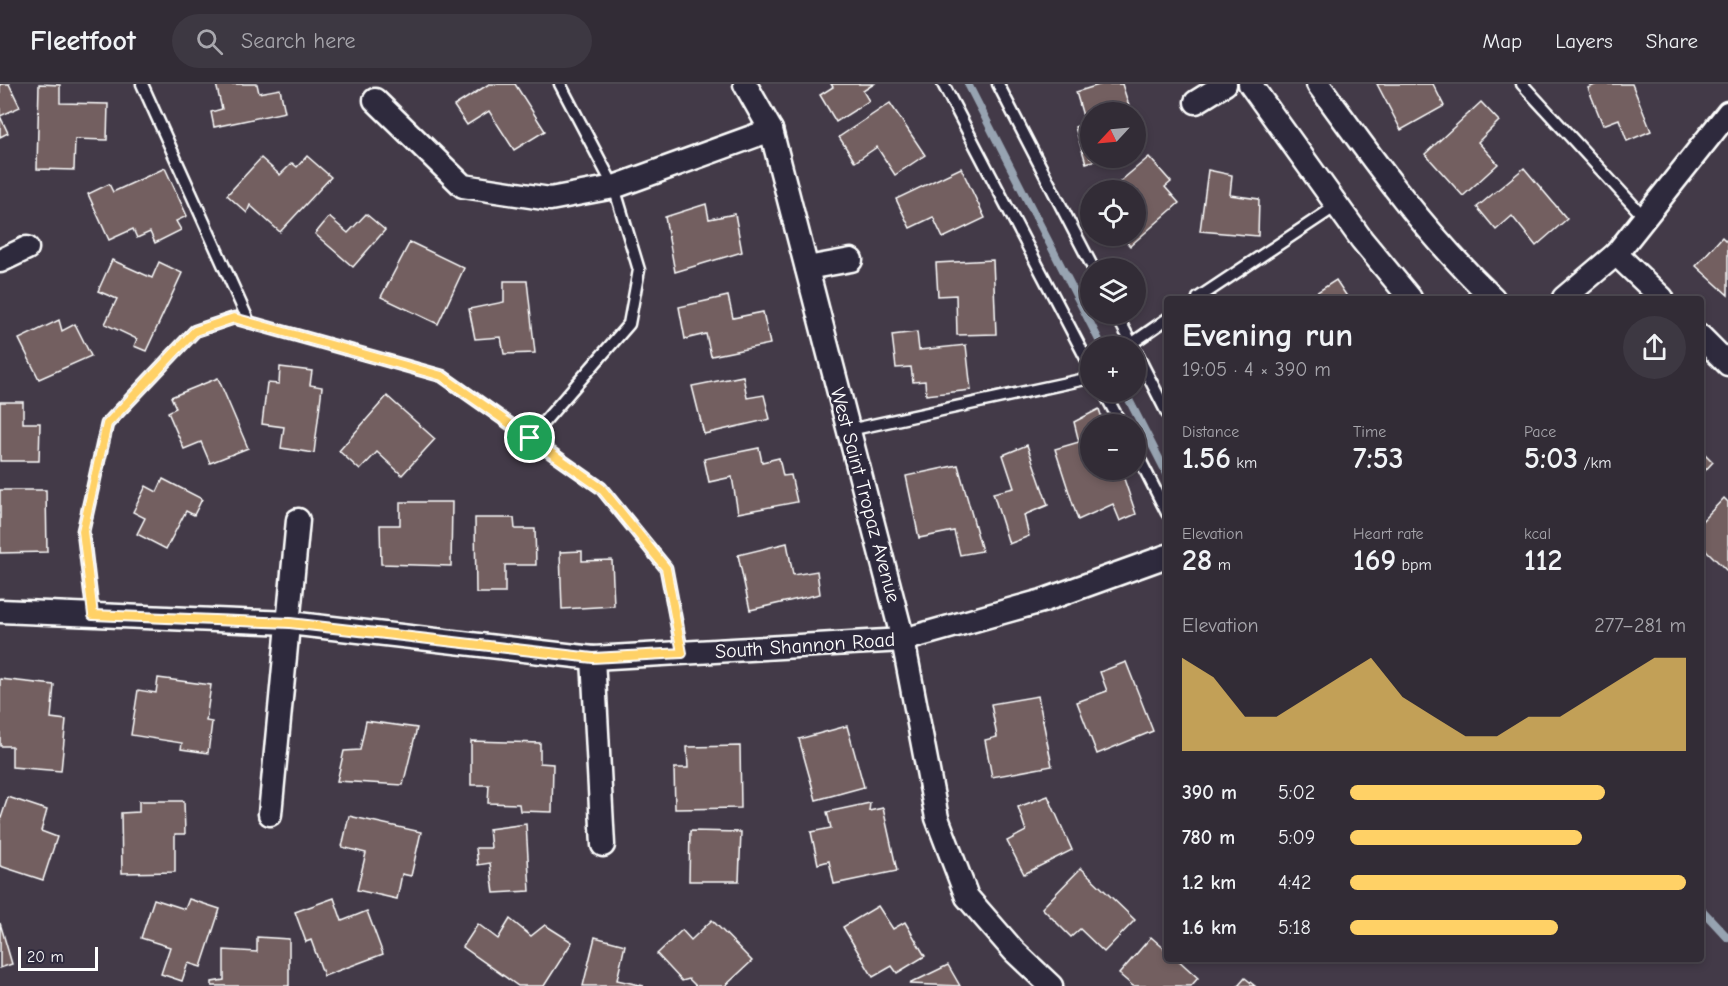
<!DOCTYPE html>
<html lang="en">
<head>
<meta charset="utf-8">
<style>
	body { margin:0; font-family:"Comic Neue",sans-serif; background:#3d3842; color:#f1f3f6; height:100vh; display:flex; flex-direction:column; font-size:22px; white-space:nowrap }
	* { box-sizing:border-box; margin:0 }
	p { font-size:20px; color:#a8a7ad }
	.icon { flex:none; width:33px; height:33px; fill:none; stroke:currentColor; stroke-width:2; stroke-linecap:round; stroke-linejoin:round }
	.map { position:relative; flex:1; overflow:hidden }
	.panel { position:absolute; left:1164px; top:212px; width:540px; height:666px; display:flex; flex-direction:column; background:#322c36; border-radius:6px; box-shadow:0 3px 9px #0003,0 0 0 2px #4d4851 }
	.panel>* { flex:none }
	.needle { width:39px; rotate:244deg }
	.tools { position:absolute; left:1080px; top:18px; display:grid; gap:12px }
	.tools a { display:grid; place-items:center; width:66px; height:66px; border-radius:50%; background:#322c36; box-shadow:0 3px 9px #0003,0 0 0 2px #4d4851; font-size:30px }
	.scale { position:absolute; left:18px; bottom:15px; width:80px; box-sizing:border-box; padding-left:6px; border:3px solid #fff; border-top:0; font-size:16px; line-height:21px; white-space:nowrap; color:#fff; -webkit-text-stroke:4px #2f2a3d; paint-order:stroke }
	.pin { position:absolute; display:grid; place-items:center; width:51px; height:51px; color:#fff; margin:-26px; border:3px solid #fff; border-radius:50%; box-shadow:0 2px 6px #0007 }
	.round { display:grid; place-items:center; flex:none; width:63px; height:63px; border-radius:32px; background:#3d3842 }
	.headline { display:flex; align-items:center; justify-content:space-between; height:102px; padding:0 18px }
	h1 { font-size:33px; font-weight:700; line-height:45px }
	.figures { display:grid; grid-template-columns:repeat(3,1fr); gap:9px; height:102px; padding:6px 18px }
	.figures div { display:grid; align-content:center }
	.figures b { font-size:30px; font-weight:700 }
	.figures small { font-size:16px; font-weight:400 }
	.figures p { font-size:16px }
	.chart { height:168px; padding:12px 18px }
	.chart p { display:flex; justify-content:space-between }
	.chart svg { width:100%; height:108px; margin-top:6px; fill:#ffd166; opacity:.7 }
	ul { padding:0 18px; list-style:none; font-size:20px }
	li { display:grid; grid-template-columns:96px 72px 1fr; align-items:center; height:45px }
	li i { height:15px; border-radius:8px; background:#ffd166 }
	header { display:flex; align-items:center; gap:36px; box-sizing:border-box; height:84px; padding:0 30px; background:#322c36; border-bottom:2px solid #4d4851 }
	header strong { font-size:28px }
	nav { display:flex; gap:33px; margin-inline-start:auto; font-size:21px }
	.search { width:420px; height:54px; background:#3d3842; display:flex; align-items:center; gap:15px; box-sizing:border-box; padding:0 21px; border-radius:33px; color:#a8a7ad; font-size:22px }
	.map>svg:first-child { display:block }
	.lines { fill:none; stroke-linecap:round; stroke-linejoin:round }
	.stream { stroke:#97a3b1; stroke-width:8 }
	.building { fill:#735f60; stroke:#fff; stroke-width:1.5 }
	.lane-casing { stroke:#fff; stroke-width:15 }
	.street-casing { stroke:#fff; stroke-width:27 }
	.lane { stroke:#2f2a3d; stroke-width:10 }
	.street { stroke:#2f2a3d; stroke-width:22 }
	.route-casing { stroke:#fff; stroke-width:12 }
	.route { stroke:#ffd166; stroke-width:8 }
	.labels { text-anchor:middle; stroke-width:5; stroke-linejoin:round; paint-order:stroke }
	.street-label { font-size:20px; fill:#fff; stroke:#2f2a3d }
</style>
</head>
<body>
<header>
<strong>Fleetfoot</strong>
<div class="search"><svg class="icon" aria-label="search" viewBox="0 0 24 24"><circle cx="10" cy="10" r="6"/><path d="M15 15l6 6"/></svg>Search here</div>
<nav><a>Map</a><a>Layers</a><a>Share</a></nav>
</header>
<div class="map">
<svg width="1728" height="902" viewBox="0 0 1728 902">
	<rect width="100%" height="100%" fill="#433a48"/>
	<filter id="ink" filterUnits="userSpaceOnUse"><feTurbulence type="fractalNoise" baseFrequency=".0167" numOctaves="2"/><feDisplacementMap in="SourceGraphic" scale="12" xChannelSelector="R" yChannelSelector="G"/><feConvolveMatrix kernelMatrix="1 2 1 2 8 2 1 2 1" color-interpolation-filters="sRGB"/></filter>
	<g filter="url(#ink)">
		<g class="lines">
			<g class="stream">
				<polyline points="968,0 1102,262"/>
				<polyline points="1125,308 1167,390"/>
				<polyline points="1701,825 1728,854"/>
			</g>
		</g>
		<g class="building">
			<polygon points="0,0 9,0 20,23 0,32 8,49 0,53"/>
			<polygon points="39,0 60,1 60,19 108,20 107,56 75,55 74,86 37,85"/>
			<polygon points="216,0 257,0 259,9 280,5 285,28 214,43 211,28 222,25"/>
			<polygon points="489,0 515,0 545,47 514,66 489,27 467,41 454,22"/>
			<polygon points="831,0 874,0 863,7 869,17 836,38 820,11 833,3"/>
			<polygon points="1102,0 1122,0 1131,28 1090,28 1090,74 1103,74 1086,79 1075,43 1085,39 1076,8"/>
			<polygon points="1377,0 1433,0 1444,22 1401,46"/>
			<polygon points="1597,0 1632,0 1651,47 1627,57 1619,35 1603,41 1588,4"/>
			<polygon points="1481,18 1499,37 1478,58 1498,80 1463,112 1425,70"/>
			<polygon points="890,19 925,71 895,91 877,63 855,78 839,53"/>
			<polygon points="1136,43 1141,61 1136,63"/>
			<polygon points="307,72 331,93 280,148 250,121 247,129 227,111 261,74 280,91 292,79 297,83"/>
			<polygon points="1149,73 1171,98 1165,103 1179,119 1130,162 1121,152 1136,152 1136,106 1110,106"/>
			<polygon points="165,84 187,132 176,137 181,146 155,159 150,148 137,154 133,145 109,156 88,110 109,100 113,108"/>
			<polygon points="961,84 985,134 943,154 933,133 910,144 896,115"/>
			<polygon points="1524,84 1567,135 1536,162 1512,132 1496,146 1477,123"/>
			<polygon points="1208,86 1232,91 1230,111 1259,115 1258,152 1200,147"/>
			<polygon points="706,120 709,135 735,130 742,168 675,188 665,133"/>
			<polygon points="366,130 385,146 353,183 315,150 329,133 348,149"/>
			<polygon points="1722,153 1728,159 1728,211 1696,182"/>
			<polygon points="410,158 464,184 438,240 381,213"/>
			<polygon points="112,176 152,194 159,178 182,189 146,267 134,262 137,255 105,240 117,215 98,207"/>
			<polygon points="993,176 996,250 957,251 956,211 938,212 936,179"/>
			<polygon points="1336,196 1348,214 1308,214"/>
			<polygon points="504,197 527,197 535,269 504,270 501,253 475,255 469,225 504,218"/>
			<polygon points="728,212 733,234 763,228 770,260 711,272 706,250 685,255 679,223"/>
			<polygon points="59,236 62,247 75,240 91,272 39,295 19,255"/>
			<polygon points="917,248 919,266 966,261 971,306 926,311 925,297 913,298 911,283 896,284 892,251"/>
			<polygon points="280,283 312,287 310,301 322,303 314,369 281,364 284,343 262,340 267,299 279,300"/>
			<polygon points="743,292 747,314 764,311 770,335 704,350 692,302"/>
			<polygon points="218,294 248,364 210,379 201,358 184,365 168,328 176,324 171,313"/>
			<polygon points="387,312 435,355 402,391 377,368 360,386 339,367"/>
			<polygon points="0,318 23,318 23,339 40,339 39,377 0,377"/>
			<polygon points="1099,325 1104,340 1090,340 1090,386 1121,386 1136,430 1120,437 1113,420 1078,436 1055,365 1079,358 1074,338"/>
			<polygon points="1027,361 1048,421 1024,431 1029,452 1009,460 993,409 1014,404 1003,371"/>
			<polygon points="759,364 762,378 779,374 783,392 791,391 797,418 738,429 732,393 709,398 704,375"/>
			<polygon points="1701,366 1713,378 1701,391"/>
			<polygon points="958,381 982,467 960,471 954,447 919,454 906,392"/>
			<polygon points="163,395 202,415 194,431 186,427 166,465 137,450 145,434 133,428 146,402 157,408"/>
			<polygon points="0,406 46,406 47,468 0,469"/>
			<polygon points="1724,414 1728,418 1728,488 1701,461 1701,438"/>
			<polygon points="400,418 452,418 451,482 381,480 380,441 400,441"/>
			<polygon points="475,434 514,434 515,445 535,445 536,481 505,481 505,509 476,509"/>
			<polygon points="787,459 793,491 817,487 820,510 750,526 738,471"/>
			<polygon points="582,467 582,477 612,476 614,522 562,525 560,468"/>
			<polygon points="1126,578 1153,647 1097,670 1077,618 1107,607 1100,588"/>
			<polygon points="158,594 211,601 206,637 212,638 208,669 181,665 182,659 131,651 138,606 156,609"/>
			<polygon points="0,595 54,601 51,634 66,636 61,687 12,683 12,662 0,662"/>
			<polygon points="1038,612 1052,682 992,693 985,656 997,653 991,620"/>
			<polygon points="366,637 417,644 403,701 337,697 344,667 360,666"/>
			<polygon points="847,642 864,703 816,716 799,655"/>
			<polygon points="471,657 540,659 540,679 553,680 552,728 520,727 519,720 488,719 489,701 471,701"/>
			<polygon points="740,662 741,724 675,725 674,684 688,684 687,663"/>
			<polygon points="1048,712 1072,766 1024,790 1007,757 1026,747 1018,723"/>
			<polygon points="8,713 47,726 41,747 57,753 43,796 0,782 0,737"/>
			<polygon points="139,717 184,717 185,750 175,750 175,788 122,789 121,729 139,728"/>
			<polygon points="870,719 869,727 883,724 897,787 834,800 829,777 818,780 811,748 831,744 827,728"/>
			<polygon points="349,732 421,748 411,792 402,790 397,815 357,806 366,769 342,763"/>
			<polygon points="526,740 530,807 494,809 490,779 478,781 476,764 491,764 489,745"/>
			<polygon points="690,747 741,748 739,797 689,797"/>
			<polygon points="1081,784 1135,836 1104,868 1080,845 1071,853 1042,824"/>
			<polygon points="334,814 342,837 367,827 383,870 324,892 311,856 306,858 295,828"/>
			<polygon points="154,815 185,825 189,815 220,825 201,883 188,879 182,897 161,890 170,863 141,854"/>
			<polygon points="878,822 893,845 905,838 925,872 897,889 892,882 873,893 843,843"/>
			<polygon points="510,835 531,852 545,841 572,858 544,902 518,902 463,863 478,840 498,855"/>
			<polygon points="712,836 752,877 725,902 696,902 689,895 682,897 657,870 682,846 691,856"/>
			<polygon points="0,839 12,880 0,884"/>
			<polygon points="257,853 289,855 289,902 212,902 212,898 224,896 224,866 257,868"/>
			<polygon points="595,853 625,861 617,896 644,902 583,902"/>
			<polygon points="1151,853 1167,867 1167,874 1176,874 1198,894 1191,902 1133,902 1119,890"/>
			<polygon points="948,881 960,902 909,900"/>
			<polygon points="1245,894 1255,902 1238,902"/>
		</g>
		<g class="lines">
			<defs>
				<g id="lane">
					<polyline points="142,0 249,238"/>
					<polyline points="943,0 1090,282"/>
					<polyline points="998,0 1093,184"/>
					<polyline points="1522,0 1645,134"/>
					<polyline points="1198,214 1336,122"/>
					<polyline points="1116,230 1133,262"/>
					<polyline points="1131,260 1167,235"/>
					<polyline points="1136,268 1167,329"/>
					<polyline points="1104,308 1121,340"/>
					<polyline points="849,346 1090,294"/>
					<polyline points="530,354 629,240 639,186 614,103 560,0"/>
					<polyline points="1136,368 1167,429"/>
					<polyline points="93,531 83,447 107,340 195,247 234,234 442,292 601,404 666,484 682,569"/>
				</g>
				<g id="street">
					<polyline points="745,0 771,46 903,556 937,734 967,813 1014,867 1051,902"/>
					<polyline points="1250,0 1362,156 1410,214"/>
					<path d="M 1318,0 C 1373,76 1425,149 1493,214"/>
					<polyline points="375,16 463,102 550,115 614,103 771,46"/>
					<polyline points="1196,18 1225,0"/>
					<polyline points="1616,170 1662,214"/>
					<polyline points="0,177 27,164"/>
					<polyline points="807,184 851,176"/>
					<polyline points="1564,214 1616,170 1728,29"/>
					<polyline points="1701,253 1728,280"/>
					<polyline points="0,527 289,539 593,574 903,556 1042,517 1167,472"/>
					<polyline points="593,574 603,761"/>
					<polyline points="270,730 298,436"/>
				</g>
			</defs>
			<use href="#lane" class="lane-casing"/>
			<use href="#street" class="street-casing"/>
			<use href="#lane" class="lane"/>
			<use href="#street" class="street"/>
		</g>
	</g>
	<g class="lines" filter="url(#ink)">
		<defs>
			<polygon id="route" points="234,234 442,292 601,404 666,484 682,569 593,574 290,539 93,531 83,447 107,340 195,247"/>
		</defs>
		<use href="#route" class="route-casing"/>
		<use href="#route" class="route"/>
	</g>
	<g class="labels">
		<g class="street-label">
			<text transform="translate(866 411) rotate(75)" y="7">West Saint Tropaz Avenue</text>
			<text transform="translate(805 561) rotate(-4)" y="7">South Shannon Road</text>
		</g>
	</g>
</svg>
<div class="tools">
<a><svg class="needle" viewBox="-14 -14 28 28"><path d="M0-13l5 13h-10z" fill="#e53935"/><path d="M0 13l5-13h-10z" fill="#a8a7ad"/></svg></a>
<a><svg class="icon" aria-label="locate" viewBox="0 0 24 24"><circle cx="12" cy="12" r="6"/><path d="M12 2v4M12 18v4M2 12h4M18 12h4"/></svg></a>
<a><svg class="icon" aria-label="layers" viewBox="0 0 24 24"><path d="M12 4l9 5-9 5-9-5zM3 14l9 5 9-5"/></svg></a>
<a>+</a>
<a>−</a>
</div>
<div class="scale">20 m</div>
<div class="pin" style="left:530px;top:354px;background:#1e9e55"><svg class="icon" aria-label="arrive" viewBox="0 0 24 24"><path d="M6 21V4h12l-3 4 3 4H6"/></svg></div>
<section class="panel">
<div class="headline"><div><h1>Evening run</h1><p>19:05 · 4 × 390 m</p></div><a class="round"><svg class="icon" aria-label="share" viewBox="0 0 24 24"><path d="M12 15V3M7 8l5-5 5 5M5 13v7h14v-7"/></svg></a></div>
<div class="figures">
<div><p>Distance</p><b>1.56<small> km</small></b></div>
<div><p>Time</p><b>7:53</b></div>
<div><p>Pace</p><b>5:03<small> /km</small></b></div>
</div>
<div class="figures">
<div><p>Elevation</p><b>28<small> m</small></b></div>
<div><p>Heart rate</p><b>169<small> bpm</small></b></div>
<div><p>kcal</p><b>112</b></div>
</div>
<div class="chart"><p><span>Elevation</span>277–281 m</p>
<svg viewBox="0 0 160 44" preserveAspectRatio="none"><path d="M0 44V6L10 14L20 30L30 30L40 22L50 14L60 6L70 22L80 30L90 38L100 38L110 30L120 30L130 22L140 14L150 6L160 6V44z"/></svg>
</div>
<ul>
<li><b>390 m</b>5:02<i style="width:76%"></i></li>
<li><b>780 m</b>5:09<i style="width:69%"></i></li>
<li><b>1.2 km</b>4:42<i style="width:100%"></i></li>
<li><b>1.6 km</b>5:18<i style="width:62%"></i></li>
</ul>
</section>
</div>
</body>
</html>
